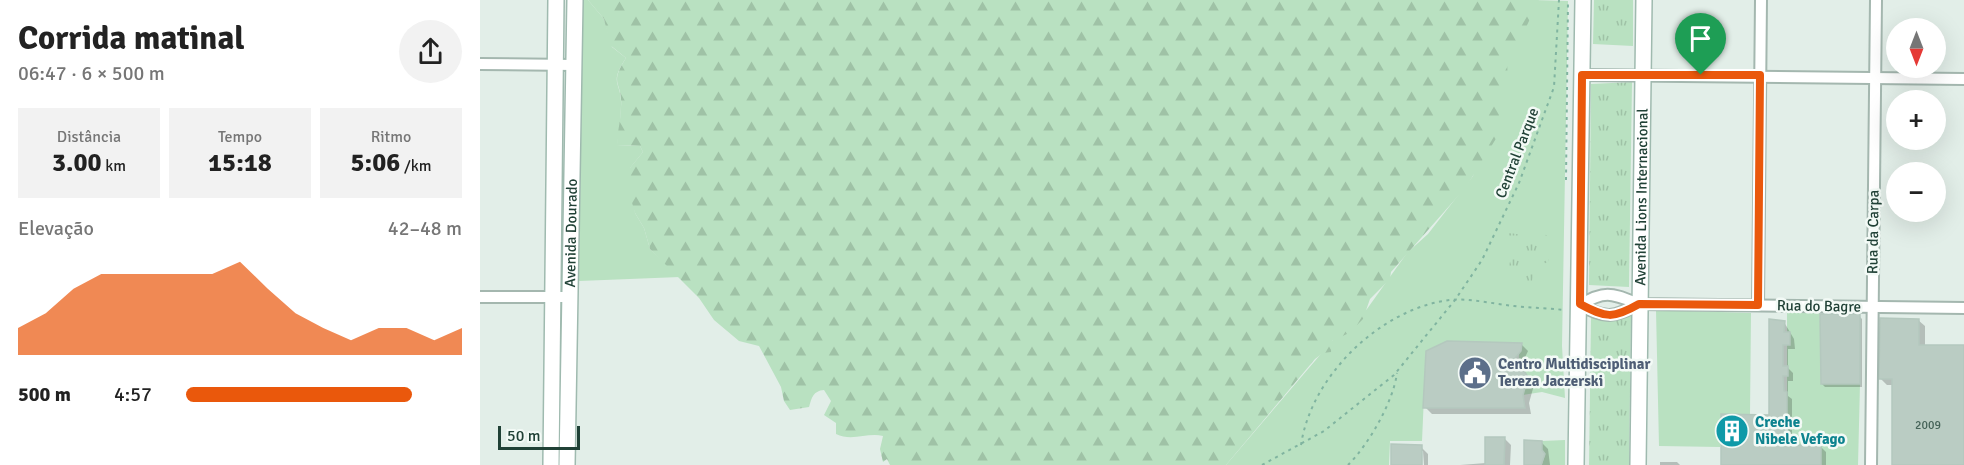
<!DOCTYPE html>
<html lang="pt">
<head>
<meta charset="utf-8">
<style>
	body { margin:0; font-family:Signika,sans-serif; background:#f2f2f2; color:#222; height:100vh; display:flex; flex-direction:column; font-size:22px; white-space:nowrap }
	* { box-sizing:border-box; margin:0 }
	p { font-size:20px; color:#767676 }
	.icon { flex:none; width:33px; height:33px; fill:none; stroke:currentColor; stroke-width:2; stroke-linecap:round; stroke-linejoin:round }
	.map { position:relative; flex:1; overflow:hidden }
	.sheet { display:flex; flex-direction:column; background:#fff; width:480px }
	.sheet>* { flex:none }
	.needle { width:39px; rotate:180deg }
	.tools { position:absolute; left:1406px; top:18px; display:grid; gap:12px }
	.tools a { display:grid; place-items:center; width:60px; height:60px; border-radius:50%; background:#fff; box-shadow:0 6px 24px #0002; font-size:30px }
	.scale { position:absolute; left:18px; bottom:15px; width:82px; box-sizing:border-box; padding-left:6px; border:3px solid #204136; border-top:0; font-size:16px; line-height:21px; white-space:nowrap; color:#204136; -webkit-text-stroke:4px #f3faf6; paint-order:stroke }
	.pin { position:absolute; display:grid; place-items:center; width:51px; height:51px; color:#fff; margin:-62px -26px; border-radius:50% 50% 50% 0; rotate:-45deg; box-shadow:0 0 6px #0007 }
	.pin .icon { rotate:45deg }
	.round { display:grid; place-items:center; flex:none; width:63px; height:63px; border-radius:32px; background:#f2f2f2 }
	.headline { display:flex; align-items:center; justify-content:space-between; height:102px; padding:0 18px }
	h1 { font-size:33px; font-weight:700; line-height:45px }
	.figures { display:grid; grid-template-columns:repeat(3,1fr); gap:9px; height:102px; padding:6px 18px }
	.figures div { display:grid; align-content:center; border-radius:0px; background:#f2f2f2; text-align:center }
	.figures b { font-size:26px; font-weight:700 }
	.figures small { font-size:16px; font-weight:400 }
	.figures p { font-size:16px }
	.chart { height:168px; padding:12px 18px }
	.chart p { display:flex; justify-content:space-between }
	.chart svg { width:100%; height:108px; margin-top:6px; fill:#ea580c; opacity:.7 }
	ul { padding:0 18px; list-style:none; font-size:20px }
	li { display:grid; grid-template-columns:96px 72px 1fr; align-items:center; height:45px }
	li i { height:15px; border-radius:8px; background:#ea580c }
	main { display:flex; flex:1; min-height:0 }
	.map>svg:first-child { display:block }
	.grass { fill:#b9e1c1 }
	.forest { fill:url(#forest-firs) }
	.park { fill:url(#park-tufts) }
	.shadow { fill:#0003 }
	.building { fill:#baccc3; stroke:#b4c8be; stroke-width:1.5 }
	.lines { fill:none; stroke-linecap:round; stroke-linejoin:round }
	.street-casing { stroke:#a4b7af; stroke-width:14 }
	.secondary-casing { stroke:#9fbaaf; stroke-width:18 }
	.path { stroke:#80b4a0; stroke-width:2; stroke-dasharray:3 4.5; stroke-linecap:butt }
	.street { stroke:#fff; stroke-width:10 }
	.secondary { stroke:#fff; stroke-width:15 }
	.route-casing { stroke:#fff; stroke-width:12 }
	.route { stroke:#ea580c; stroke-width:8 }
	.labels { text-anchor:middle; stroke-width:5; stroke-linejoin:round; paint-order:stroke }
	.number-label { font-size:12px; fill:#466459 }
	.street-label { font-size:15px; fill:#204136; stroke:#f3faf6 }
	.service-label { font-size:15px; font-weight:bold; fill:#4e5e75; stroke:#f3faf6; text-anchor:start }
	.culture-label { font-size:15px; font-weight:bold; fill:#0d838f; stroke:#f3faf6; text-anchor:start }
</style>
</head>
<body>
<main>
<section class="sheet">
<div class="headline"><div><h1>Corrida matinal</h1><p>06:47 · 6 × 500 m</p></div><a class="round"><svg class="icon" aria-label="share" viewBox="0 0 24 24"><path d="M12 15V3M7 8l5-5 5 5M5 13v7h14v-7"/></svg></a></div>
<div class="figures">
<div><p>Distância</p><b>3.00<small> km</small></b></div>
<div><p>Tempo</p><b>15:18</b></div>
<div><p>Ritmo</p><b>5:06<small> /km</small></b></div>
</div>
<div class="chart"><p><span>Elevação</span>42–48 m</p>
<svg viewBox="0 0 160 44" preserveAspectRatio="none"><path d="M0 44V33L10 27L20 17L30 11L40 11L50 11L60 11L70 11L80 6L90 17L100 27L110 33L120 38L130 33L140 33L150 38L160 33V44z"/></svg>
</div>
<ul>
<li><b>500 m</b>4:57<i style="width:82%"></i></li>
</ul>
</section>
<div class="map">
<svg width="1484" height="465" viewBox="0 0 1484 465">
	<defs>
		<pattern id="forest-firs" width="22" height="20" patternUnits="userSpaceOnUse" patternTransform="scale(1.5)"><rect width="22" height="20" fill="#b9e1c1"/><path d="M5 1l3.5 6h-7zM16 11l3.5 6h-7z" fill="#9fc2a6"/></pattern>
		<pattern id="park-tufts" width="24" height="20" patternUnits="userSpaceOnUse" patternTransform="scale(1.5)"><rect width="24" height="20" fill="#b9e1c1"/><path d="M3 7l-1-3M5 7V3M7 7l1-3M15 17l-1-3M17 17v-4M19 17l1-3" fill="none" stroke="#9fc2a6"/></pattern>
	</defs>
	<rect width="100%" height="100%" fill="#e2eee8"/>
	<g class="grass">
		<path d="M 103,0 L 108,0 L 124,19 L 132,47 L 146,58 C 128,85 142,81 141,106 C 141,119 139,132 137,145 L 160,146 L 163,152 L 150,168 L 155,213 L 164,228 L 170,249 L 200,277 L 99,281 Z"/>
		<path d="M 1052,0 L 1088,1 L 1082,346 L 1085,398 L 1062,392 L 1043,395 L 1048,377 C 1037,364 1037,359 1042,343 L 946,351 L 942,441 L 910,441 L 909,465 L 746,465 L 852,341 L 887,309 L 927,253 L 948,234 L 993,176 L 1026,41 Z"/>
		<polygon points="1176,310 1271,313 1270,414 1241,414 1240,447 1179,446"/>
		<polygon points="1307,313 1340,313 1343,384 1380,384 1378,465 1341,465 1341,445 1307,445"/>
		<polygon points="1085,440 1085,465 1062,465 1065,455 1062,450 1062,441"/>
	</g>
	<path class="forest" d="M 108,0 L 1059,0 L 1039,42 L 1026,41 L 1028,82 L 1020,103 L 1017,137 L 986,187 L 911,272 L 910,279 L 890,299 L 883,319 L 869,333 L 852,341 L 851,352 L 843,353 L 835,359 L 746,465 L 410,465 L 407,459 L 403,462 L 400,449 L 403,436 C 388,432 372,442 356,434 L 356,423 L 344,415 L 351,401 L 344,390 C 333,391 332,397 329,407 L 310,410 L 304,401 L 301,387 L 279,346 L 259,341 L 234,320 L 219,298 L 170,249 L 164,228 L 155,213 L 144,175 L 163,152 L 160,146 L 137,145 C 137,132 141,120 141,107 C 143,81 128,86 146,58 L 130,45 L 124,19 Z"/>
	<g class="park">
		<polygon points="1114,0 1153,0 1153,46 1113,44"/>
		<polygon points="1152,82 1149,287 1109,285 1111,84"/>
		<polygon points="1030,233 1056,237 1063,234 1071,237 1074,246 1068,262 1056,267 1052,281 1032,282 1027,276 1031,257 1023,240"/>
		<polygon points="1151,316 1149,465 1109,465 1111,318"/>
	</g>
	<g class="shadow">
		<polygon points="1379,316 1382,319 1382,387 1345,387 1342,384"/>
		<polygon points="1438,320 1445,326 1445,346 1484,465 1413,465 1414,385 1407,385 1401,379"/>
		<polygon points="1304,322 1314,339 1315,349 1308,349 1308,368 1313,373 1313,381 1308,381 1308,396 1312,399 1312,447 1341,447 1346,452 1346,465 1242,465 1290,416"/>
		<polygon points="1042,345 1048,351 1041,366 1054,385 1049,403 1051,414 952,414 945,407"/>
		<polygon points="1024,438 1031,445 1030,465 980,465 1006,463"/>
		<polygon points="1061,442 1068,449 1070,465 1046,465"/>
		<polygon points="941,447 948,454 948,465 944,465 943,451 940,451 941,465 912,465"/>
		<polygon points="1180,462 1197,462 1200,465 1180,465"/>
	</g>
	<g class="building">
		<polygon points="1340,314 1380,314 1380,384 1341,384"/>
		<polygon points="1400,318 1439,319 1439,345 1484,345 1484,465 1412,465 1412,379 1399,379"/>
		<polygon points="1289,319 1305,321 1304,332 1310,332 1310,345 1303,345 1303,366 1308,366 1308,376 1303,376 1304,391 1307,392 1307,445 1341,445 1341,465 1241,465 1241,414 1289,415"/>
		<polygon points="967,341 1042,343 1041,351 1035,358 1048,377 1043,395 1045,408 943,408 946,351"/>
		<polygon points="1005,437 1025,437 1024,465 1005,465"/>
		<polygon points="1044,440 1062,441 1062,450 1065,454 1061,465 1044,465"/>
		<polygon points="911,444 942,445 942,465 911,465"/>
	</g>
	<g class="lines">
		<defs>
			<g id="street">
				<polyline points="0,64 94,65"/>
				<polyline points="1102,75 1484,79"/>
				<polyline points="0,297 91,297"/>
				<path d="M 1100,305 C 1126,289 1133,294 1159,304 L 1484,308"/>
				<path d="M 1100,305 C 1126,319 1133,318 1159,304"/>
				<polyline points="1278,305 1281,0"/>
				<polyline points="1391,465 1396,0"/>
			</g>
			<g id="secondary">
				<polyline points="71,465 76,0"/>
				<path id="s1" d="M 87,465 L 95,0"/>
				<polyline points="1096,465 1103,0"/>
				<path id="s2" d="M 1158,465 L 1164,0"/>
			</g>
		</defs>
		<use href="#street" class="street-casing"/>
		<use href="#secondary" class="secondary-casing"/>
		<g class="path">
			<polyline points="1086,180 1088,0"/>
			<path d="M 821,445 C 831,376 901,308 970,300 C 991,298 1013,304 1034,306 C 1051,308 1068,308 1084,310"/>
			<polyline points="782,465 844,431 914,375 975,300 1002,260 1039,183 1074,87 1079,0"/>
			<path d="M 868,465 C 888,445 913,403 917,373"/>
		</g>
		<use href="#street" class="street"/>
		<use href="#secondary" class="secondary"/>
	</g>
	<g class="lines">
		<defs>
			<path id="route" d="M 1102,75 L 1280,75 L 1278,305 L 1159,304 C 1133,319 1126,318 1100,304 Z"/>
		</defs>
		<use href="#route" class="route-casing"/>
		<use href="#route" class="route"/>
	</g>
	<defs>
		<symbol id="civic-disc" viewBox="-11 -11 22 22"><circle r="9.5" fill="#5c6f8a" stroke="#f3faf6"/><path d="M-.6-6.5H3V-4.5H.6V-3L4-1V1h2V6H-6V1h2V-1L-.6-3ZM-1.2 2.5V6h2.4V2.5Z" fill="#fff"/></symbol>
		<symbol id="building-disc" viewBox="-11 -11 22 22"><circle r="9.5" fill="#0f9aa8" stroke="#f3faf6"/><path d="M-4-6H4V6H1V3H-1V6H-4ZM-2.5-4.3h1.7v1.8h-1.7ZM.8-4.3h1.7v1.8H.8ZM-2.5-1h1.7V.8h-1.7ZM.8-1h1.7V.8H.8Z" fill="#fff"/></symbol>
	</defs>
	<g fill-rule="evenodd">
		<use href="#civic-disc" x="976" y="354" width="38" height="38"/>
		<use href="#building-disc" x="1233" y="412" width="38" height="38"/>
	</g>
	<g class="labels">
		<g class="number-label">
			<text x="1448" y="429">2009</text>
		</g>
		<g class="street-label">
			<text transform="translate(1037 153) rotate(-69)" y="5">Central Parque</text>
			<text dy="5" stroke="none"><textPath href="#s2" startOffset="268">Avenida Lions Internacional</textPath></text>
			<text transform="translate(1393 232) rotate(-89)" y="5">Rua da Carpa</text>
			<text dy="5" stroke="none"><textPath href="#s1" startOffset="232">Avenida Dourado</textPath></text>
			<text transform="translate(1339 306) rotate(1)" y="5">Rua do Bagre</text>
		</g>
		<g class="service-label">
			<text x="1018" y="369">Centro Multidisciplinar<tspan x="1018" dy="17">Tereza Jaczerski</tspan></text>
		</g>
		<g class="culture-label">
			<text x="1275" y="427">Creche<tspan x="1275" dy="17">Nibele Vefago</tspan></text>
		</g>
	</g>
</svg>
<div class="tools">
<a><svg class="needle" viewBox="-14 -14 28 28"><path d="M0-13l5 13h-10z" fill="#e53935"/><path d="M0 13l5-13h-10z" fill="#767676"/></svg></a>
<a>+</a>
<a>−</a>
</div>
<div class="scale">50 m</div>
<div class="pin" style="left:1221px;top:75px;background:#1e9e55"><svg class="icon" aria-label="arrive" viewBox="0 0 24 24"><path d="M6 21V4h12l-3 4 3 4H6"/></svg></div>
</div>
</main>
</body>
</html>
